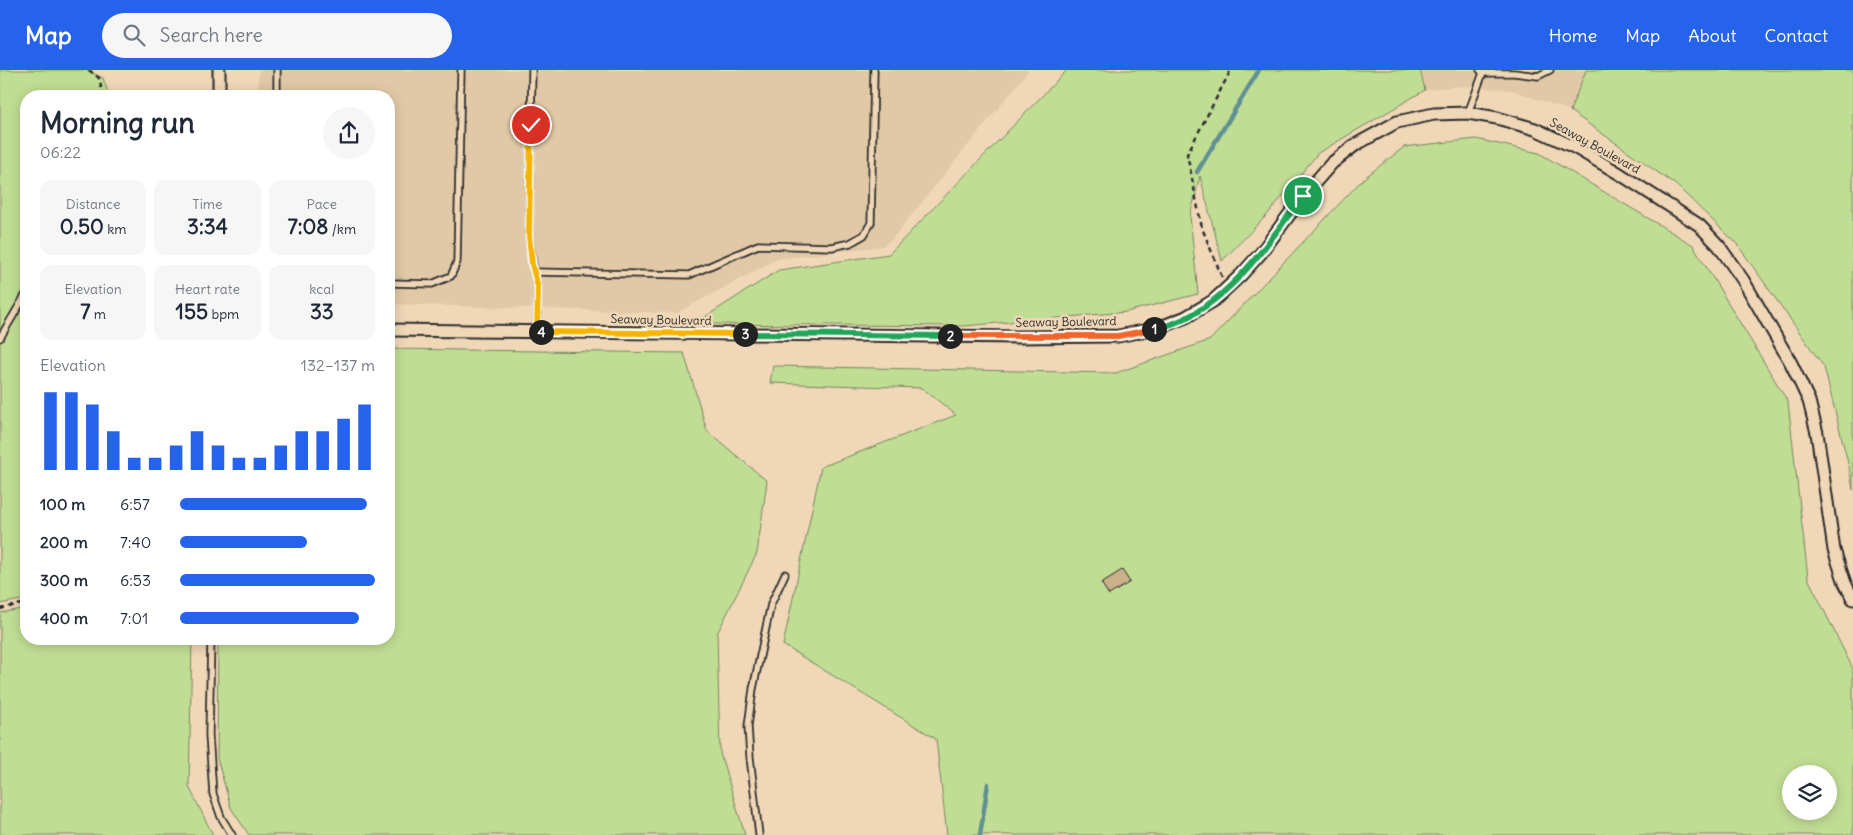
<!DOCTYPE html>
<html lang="en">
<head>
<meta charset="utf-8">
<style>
	body { margin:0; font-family:Delius,sans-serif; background:#f6f6f7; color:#1f2937; height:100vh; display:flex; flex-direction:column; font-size:19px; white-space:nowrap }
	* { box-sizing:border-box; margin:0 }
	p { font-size:16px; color:#747a83 }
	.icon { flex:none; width:28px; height:28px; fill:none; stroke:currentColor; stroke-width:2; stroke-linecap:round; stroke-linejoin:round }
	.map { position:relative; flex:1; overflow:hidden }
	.sheet { position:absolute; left:20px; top:20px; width:375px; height:555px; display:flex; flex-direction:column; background:#fff; border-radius:20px; box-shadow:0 2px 12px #0003 }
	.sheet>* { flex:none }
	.tools { position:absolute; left:1782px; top:695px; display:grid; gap:10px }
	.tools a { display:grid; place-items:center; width:55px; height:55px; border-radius:50%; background:#fff; box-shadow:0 2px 12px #0003; font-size:25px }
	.pin { position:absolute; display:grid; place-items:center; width:42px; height:42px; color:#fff; margin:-21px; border:2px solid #fff; border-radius:50%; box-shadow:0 1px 5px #0007 }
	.km { position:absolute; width:25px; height:25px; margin:-12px; border-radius:50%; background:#222; color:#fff; font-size:14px; line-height:25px; text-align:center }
	.round { display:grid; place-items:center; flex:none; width:52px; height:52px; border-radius:26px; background:#f6f6f7 }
	.headline { display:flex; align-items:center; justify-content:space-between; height:85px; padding:0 20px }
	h1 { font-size:28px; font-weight:800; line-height:38px }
	.stats { display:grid; grid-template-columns:repeat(3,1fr); gap:8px; height:85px; padding:5px 20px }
	.stats div { display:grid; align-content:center; border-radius:12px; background:#f6f6f7; text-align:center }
	.stats b { font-size:21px; font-weight:800 }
	.stats small { font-size:14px; font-weight:400 }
	.stats p { font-size:14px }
	.chart { height:140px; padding:10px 20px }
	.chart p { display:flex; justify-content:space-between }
	.chart svg { width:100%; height:90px; margin-top:5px; stroke:#2563eb; stroke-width:6 }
	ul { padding:0 20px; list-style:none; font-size:16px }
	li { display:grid; grid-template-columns:80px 60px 1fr; align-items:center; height:38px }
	li i { height:12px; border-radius:6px; background:#2563eb }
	header { display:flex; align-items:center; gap:30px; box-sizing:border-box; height:70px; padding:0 25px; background:#2563eb; color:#fff }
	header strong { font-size:24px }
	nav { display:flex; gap:28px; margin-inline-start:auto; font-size:18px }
	.search { width:350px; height:45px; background:#f6f6f7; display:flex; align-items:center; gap:12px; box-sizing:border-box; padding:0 18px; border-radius:28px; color:#747a83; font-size:19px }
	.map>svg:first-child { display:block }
	.built { fill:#e1c9a7 }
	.green { fill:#c0dd94; stroke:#768460; fill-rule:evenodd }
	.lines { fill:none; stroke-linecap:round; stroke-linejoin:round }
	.stream { stroke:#5f9093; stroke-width:4.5 }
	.building { fill:#cab18a; stroke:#2b2b2b }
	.lane-casing { stroke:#2b2b2b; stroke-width:9 }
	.street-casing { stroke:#2b2b2b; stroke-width:15 }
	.path { stroke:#2b2b2b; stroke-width:2.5; stroke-dasharray:5 4; stroke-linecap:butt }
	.lane { stroke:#f0d7b8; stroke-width:5.5 }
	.street { stroke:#f0d7b8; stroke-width:11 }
	.split-1-casing { stroke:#fff; stroke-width:10 }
	.split-2-casing { stroke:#fff; stroke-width:10 }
	.split-3-casing { stroke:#fff; stroke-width:10 }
	.split-4-casing { stroke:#fff; stroke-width:10 }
	.split-5-casing { stroke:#fff; stroke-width:10 }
	.split-1 { stroke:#22a559; stroke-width:6 }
	.split-2 { stroke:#f0652b; stroke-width:6 }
	.split-3 { stroke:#22a559; stroke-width:6 }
	.split-4 { stroke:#f5b400; stroke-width:6 }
	.split-5 { stroke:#f5b400; stroke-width:6 }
	.labels { text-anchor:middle; stroke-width:5; stroke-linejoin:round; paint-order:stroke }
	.street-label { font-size:12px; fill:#2b2b2b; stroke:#f0d7b8 }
</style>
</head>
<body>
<header>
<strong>Map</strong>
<div class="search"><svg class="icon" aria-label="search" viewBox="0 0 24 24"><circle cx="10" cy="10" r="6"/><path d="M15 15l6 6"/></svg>Search here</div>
<nav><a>Home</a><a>Map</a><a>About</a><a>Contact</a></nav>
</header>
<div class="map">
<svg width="1853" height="765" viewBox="0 0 1853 765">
	<rect width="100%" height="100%" fill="#f0d7b8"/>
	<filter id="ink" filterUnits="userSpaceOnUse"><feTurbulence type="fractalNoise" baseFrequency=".02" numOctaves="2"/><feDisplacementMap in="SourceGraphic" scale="10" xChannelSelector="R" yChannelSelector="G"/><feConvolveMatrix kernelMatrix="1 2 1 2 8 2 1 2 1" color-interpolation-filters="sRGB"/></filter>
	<g filter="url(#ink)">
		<g class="built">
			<polygon points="259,0 1029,0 892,169 883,176 777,189 677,243 389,234 389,26 258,26"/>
			<polygon points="1420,0 1586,0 1570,41 1512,20 1460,16 1425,20"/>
		</g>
		<g class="green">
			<polygon points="0,0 86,0 103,8 109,26 26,26 26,529 0,534"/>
			<polygon points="1067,0 1420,0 1425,20 1318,83 1267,145 1222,191 1200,106 1190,146 1198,224 1126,242 963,256 694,254 779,200 889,184"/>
			<polygon points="1586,0 1853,0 1853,420 1849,397 1824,297 1737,174 1676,115 1570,41"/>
			<path d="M 1476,69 L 1539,83 L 1693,175 L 1788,332 L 1808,508 L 1853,599 L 1853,765 L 947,765 L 936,669 L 783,575 L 821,397 L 956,345 L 922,318 L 770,313 L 773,296 L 1116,303 L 1210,270 L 1363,109 L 1404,77 ZM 1791,704 L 1829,704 L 1829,741 L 1791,741 Z"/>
			<polygon points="389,279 684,283 707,361 767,411 757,483 717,564 720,683 745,765 249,765 231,738 217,688 218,569 389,569"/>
			<polygon points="26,538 26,569 192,569 189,717 213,765 0,765 0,543"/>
		</g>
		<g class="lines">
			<g class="stream">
				<polyline points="1197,102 1259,0"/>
				<polyline points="980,765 988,714"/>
			</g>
		</g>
		<polygon class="building" points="1122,500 1130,512 1109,525 1101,513"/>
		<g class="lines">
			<defs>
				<g id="lane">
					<polyline points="532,0 529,166 533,195 538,217 537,262"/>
					<polyline points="1480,0 1483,3 1514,3 1538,6 1550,0"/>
					<polyline points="277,26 277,0"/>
					<polyline points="1468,43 1483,3"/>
					<polyline points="534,202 689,205 758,175 832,177 850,173 864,165 871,153 874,0"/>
					<polyline points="389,213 432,214 451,206 457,192 461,0"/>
					<polyline points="0,268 26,224"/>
					<polyline points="211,569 209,665 213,724 221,747 232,765"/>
					<polyline points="759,765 750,687 748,656 753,619 771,534 785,504"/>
				</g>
				<g id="street">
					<polyline points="219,26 219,0"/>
					<polyline points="389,260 1021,267 1118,266 1158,258 1186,247 1213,231 1241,205 1261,183 1303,126 1332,93 1355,75 1397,52 1434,44 1468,43 1497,48 1535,59 1576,78 1620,104 1699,155 1719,176 1743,210 1791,293 1809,331 1817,363 1834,480 1845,513 1853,529"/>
				</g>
			</defs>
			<use href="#lane" class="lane-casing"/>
			<use href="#street" class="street-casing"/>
			<g class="path">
				<polyline points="89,0 99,8 103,26"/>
				<polyline points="1222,207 1202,158 1187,84 1231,0"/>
				<polyline points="0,539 26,533"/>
			</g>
			<use href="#lane" class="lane"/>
			<use href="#street" class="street"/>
		</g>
	</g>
	<g class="lines" filter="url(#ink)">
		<defs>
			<path id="split-1" d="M 1154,259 C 1222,245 1264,178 1303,126"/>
			<polyline id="split-2" points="950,266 1118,266 1154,259"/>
			<polyline id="split-3" points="745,264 950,266"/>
			<polyline id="split-4" points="541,262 745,264"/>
			<polyline id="split-5" points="531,55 529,166 532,194 538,217 537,262 541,262"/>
		</defs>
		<use href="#split-1" class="split-1-casing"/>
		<use href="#split-2" class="split-2-casing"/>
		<use href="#split-3" class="split-3-casing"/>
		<use href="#split-4" class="split-4-casing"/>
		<use href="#split-5" class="split-5-casing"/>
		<use href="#split-1" class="split-1"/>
		<use href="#split-2" class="split-2"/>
		<use href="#split-3" class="split-3"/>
		<use href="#split-4" class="split-4"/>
		<use href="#split-5" class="split-5"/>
	</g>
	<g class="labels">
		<g class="street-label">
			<text transform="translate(1595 76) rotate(29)" y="4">Seaway Boulevard</text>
			<text transform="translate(661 250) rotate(1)" y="4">Seaway Boulevard</text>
			<text transform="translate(1066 252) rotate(-1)" y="4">Seaway Boulevard</text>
		</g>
	</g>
</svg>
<div class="tools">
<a><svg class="icon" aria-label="layers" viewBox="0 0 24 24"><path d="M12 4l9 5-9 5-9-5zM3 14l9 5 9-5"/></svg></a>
</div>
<div class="pin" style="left:1303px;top:126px;background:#1e9e55"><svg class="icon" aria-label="arrive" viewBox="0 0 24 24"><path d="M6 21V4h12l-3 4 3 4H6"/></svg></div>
<div class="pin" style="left:531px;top:55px;background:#d93025"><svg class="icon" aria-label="check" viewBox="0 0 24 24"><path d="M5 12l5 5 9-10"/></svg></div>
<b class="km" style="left:1154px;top:259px">1</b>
<b class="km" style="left:950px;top:266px">2</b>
<b class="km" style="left:745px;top:264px">3</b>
<b class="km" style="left:541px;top:262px">4</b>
<section class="sheet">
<div class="headline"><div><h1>Morning run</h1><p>06:22</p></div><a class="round"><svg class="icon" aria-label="share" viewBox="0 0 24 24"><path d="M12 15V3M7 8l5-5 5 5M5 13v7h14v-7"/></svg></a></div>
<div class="stats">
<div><p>Distance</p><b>0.50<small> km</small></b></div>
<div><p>Time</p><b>3:34</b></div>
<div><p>Pace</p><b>7:08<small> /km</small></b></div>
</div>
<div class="stats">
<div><p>Elevation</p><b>7<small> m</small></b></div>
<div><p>Heart rate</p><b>155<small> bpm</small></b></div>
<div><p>kcal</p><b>33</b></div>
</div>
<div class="chart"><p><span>Elevation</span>132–137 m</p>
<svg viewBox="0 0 160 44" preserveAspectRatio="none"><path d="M5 44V6M15 44V6M25 44V12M35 44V25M45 44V38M55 44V38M65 44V32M75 44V25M85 44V32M95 44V38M105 44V38M115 44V32M125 44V25M135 44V25M145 44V19M155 44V12"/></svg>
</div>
<ul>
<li><b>100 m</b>6:57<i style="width:96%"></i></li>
<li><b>200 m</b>7:40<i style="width:65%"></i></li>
<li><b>300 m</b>6:53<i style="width:100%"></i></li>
<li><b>400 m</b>7:01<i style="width:92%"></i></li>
</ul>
</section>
</div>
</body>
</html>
